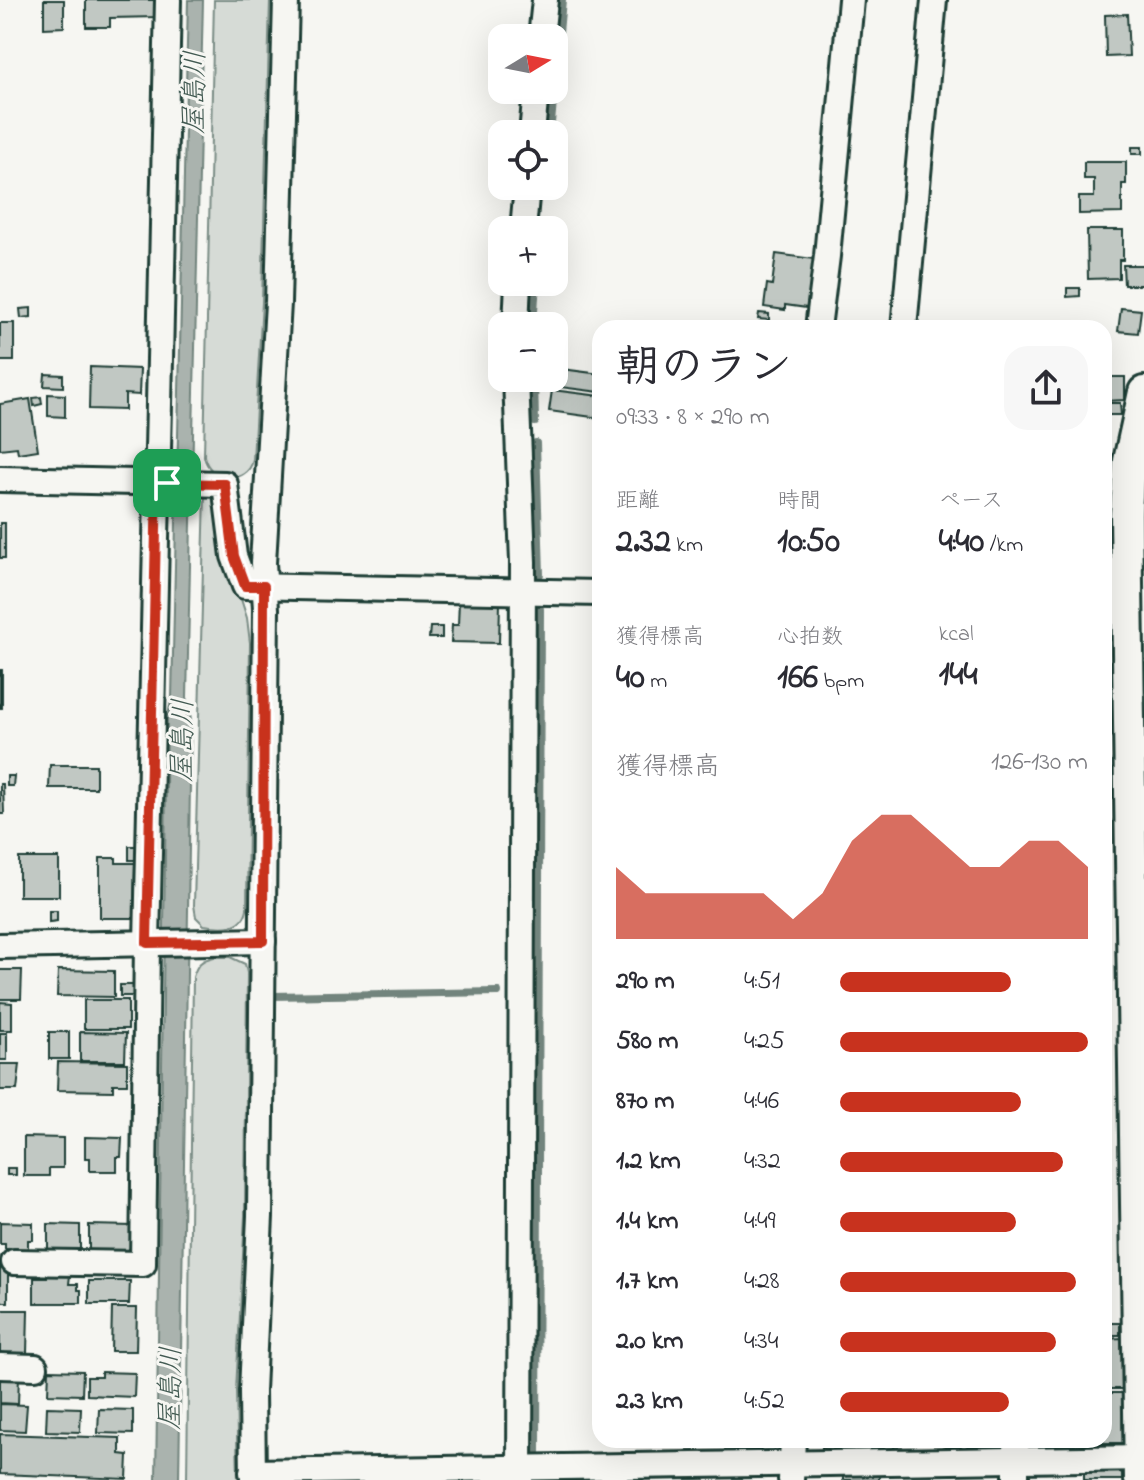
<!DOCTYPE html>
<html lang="ja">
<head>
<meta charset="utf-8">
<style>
	body { margin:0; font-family:"Indie Flower","Klee One",sans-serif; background:#f7f7f7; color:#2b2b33; height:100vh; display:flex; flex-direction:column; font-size:30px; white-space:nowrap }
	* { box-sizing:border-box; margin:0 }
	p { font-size:26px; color:#7c7c81 }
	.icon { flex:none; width:44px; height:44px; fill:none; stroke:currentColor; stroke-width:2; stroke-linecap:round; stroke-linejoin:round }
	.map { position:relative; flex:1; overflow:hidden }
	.side { position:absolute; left:592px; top:320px; width:520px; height:1128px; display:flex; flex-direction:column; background:#fff; border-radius:24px; box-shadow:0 8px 32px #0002 }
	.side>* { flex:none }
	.needle { width:52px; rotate:80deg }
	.controls { position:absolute; left:488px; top:24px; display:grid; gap:16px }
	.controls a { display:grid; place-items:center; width:80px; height:80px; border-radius:16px; background:#fff; box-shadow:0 8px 32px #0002; font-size:40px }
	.pin { position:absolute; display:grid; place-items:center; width:68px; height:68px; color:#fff; margin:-34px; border-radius:16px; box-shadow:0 4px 12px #0006 }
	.round { display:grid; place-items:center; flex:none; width:84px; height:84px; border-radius:24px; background:#f7f7f7 }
	.headline { display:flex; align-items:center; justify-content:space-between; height:136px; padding:0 24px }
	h1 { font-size:44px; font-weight:700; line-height:60px }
	.metrics { display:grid; grid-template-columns:repeat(3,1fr); gap:12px; height:136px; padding:8px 24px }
	.metrics div { display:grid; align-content:center }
	.metrics b { font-size:34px; font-weight:700 }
	.metrics small { font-size:22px; font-weight:400 }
	.metrics p { font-size:22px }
	.chart { height:224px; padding:16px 24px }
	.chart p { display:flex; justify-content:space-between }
	.chart svg { width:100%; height:144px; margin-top:8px; fill:#c8321e; opacity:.7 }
	ul { padding:0 24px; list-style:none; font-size:26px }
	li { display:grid; grid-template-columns:128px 96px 1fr; align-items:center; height:60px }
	li i { height:20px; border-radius:10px; background:#c8321e }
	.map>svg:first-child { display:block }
	.green { fill:#d6dbd6; stroke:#7a8c85; stroke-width:2 }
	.water { fill:#aab3ae; stroke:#72847d; stroke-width:2 }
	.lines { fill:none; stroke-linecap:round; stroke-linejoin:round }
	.stream { stroke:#72847d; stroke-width:8 }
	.building { fill:#c1c8c3; stroke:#1f3d34; stroke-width:2 }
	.minor-casing { stroke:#1f3d34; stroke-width:30 }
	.tertiary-casing { stroke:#1f3d34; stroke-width:36 }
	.minor { stroke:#f6f6f2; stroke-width:24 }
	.tertiary { stroke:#f6f6f2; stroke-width:30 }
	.route-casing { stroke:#fff; stroke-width:16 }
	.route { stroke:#c8321e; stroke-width:10 }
	.labels { text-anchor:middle; stroke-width:6; stroke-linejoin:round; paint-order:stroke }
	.water-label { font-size:28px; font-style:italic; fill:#425a52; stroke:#f6f6f2 }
</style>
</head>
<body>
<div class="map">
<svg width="1144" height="1480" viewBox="0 0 1144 1480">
	<rect width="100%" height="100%" fill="#f6f6f2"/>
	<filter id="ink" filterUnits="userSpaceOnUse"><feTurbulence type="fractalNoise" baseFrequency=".0125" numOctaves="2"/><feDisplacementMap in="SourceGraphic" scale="16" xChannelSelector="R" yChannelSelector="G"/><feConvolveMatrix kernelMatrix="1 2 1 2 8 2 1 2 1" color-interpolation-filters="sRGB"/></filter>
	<g filter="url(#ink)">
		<g class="green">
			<path d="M 214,0 L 270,0 L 262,302 L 253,460 C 247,486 209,482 204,456 Z"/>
			<path d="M 205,493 L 217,494 L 233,574 L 247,618 L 250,643 L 247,909 C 243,930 221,928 204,925 L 196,917 L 194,905 Z"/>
			<path d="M 214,957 L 230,957 L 245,964 L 247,973 L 245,1216 L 236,1391 L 238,1480 L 187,1480 L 193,977 C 197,964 201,960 214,957 Z"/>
		</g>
		<polygon class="water" points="188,0 203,0 187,697 191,720 179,1480 156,1480 167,719 172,697"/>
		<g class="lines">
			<g class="stream">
				<polyline points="554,87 562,0"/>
				<polyline points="550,134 554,90"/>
				<polyline points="545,188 545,186"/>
				<polyline points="533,326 536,282"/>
				<polyline points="534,378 535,422"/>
				<polyline points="536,443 540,574"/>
				<polyline points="272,996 498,992"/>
				<polyline points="899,1440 899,1456"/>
				<polyline points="537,1452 540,609"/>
			</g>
		</g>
		<g class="building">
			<polygon points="44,0 64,0 64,27 44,28"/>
			<polygon points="86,0 158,0 158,17 110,18 110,27 86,27"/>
			<polygon points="1127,14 1129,56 1106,57 1105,15"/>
			<rect x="1132" y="147" width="10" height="7"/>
			<polygon points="1084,162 1126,162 1126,184 1122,184 1122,213 1079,214 1079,197 1094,197 1094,179 1084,179"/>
			<polygon points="1087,230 1123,230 1123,260 1119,260 1119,278 1088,279"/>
			<polygon points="776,254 814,259 807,308 785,305 785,310 764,307 767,284 772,285"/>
			<polygon points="1123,265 1143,265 1143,285 1124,285"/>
			<polygon points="1067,288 1080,288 1080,296 1067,297"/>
			<polygon points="31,308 31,317 21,318 20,309"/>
			<polygon points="1121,308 1141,310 1138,333 1118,331"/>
			<polygon points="759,313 769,314 769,320 758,319"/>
			<rect x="0" y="323" width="14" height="38"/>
			<polygon points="90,367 140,369 139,395 125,394 125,410 89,409"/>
			<polygon points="554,368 600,374 600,392 552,386"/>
			<polygon points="45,374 63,375 63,387 44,386"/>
			<polygon points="1104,377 1125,377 1125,400 1104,401"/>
			<polygon points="552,390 600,396 600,418 549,411"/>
			<polygon points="48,394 65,395 65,417 48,416"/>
			<polygon points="41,397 42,404 34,406 33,398"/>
			<polygon points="30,399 38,450 18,453 17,447 0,449 0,404"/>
			<polygon points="1104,403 1120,403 1121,415 1104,415"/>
			<rect x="1104" y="522" width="6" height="54"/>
			<rect x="0" y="523" width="5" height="35"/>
			<polygon points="459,601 500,602 499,643 451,642 452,625 458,625"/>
			<polygon points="430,627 442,627 442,638 429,638"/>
			<rect x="0" y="670" width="2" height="38"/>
			<polygon points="50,765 96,765 96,788 49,788"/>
			<polygon points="7,776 14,776 13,786 7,786"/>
			<polygon points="0,784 3,784 4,814 0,814"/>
			<rect x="129" y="846" width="10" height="14"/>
			<rect x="19" y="858" width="40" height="38"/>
			<polygon points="100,858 116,858 116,863 135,863 134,918 100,918"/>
			<polygon points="49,911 57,911 57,921 49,922"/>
			<polygon points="0,970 22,970 21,999 0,999"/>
			<polygon points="58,970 114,971 114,997 57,996"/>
			<polygon points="120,985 137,985 136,996 120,996"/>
			<rect x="84" y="1000" width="44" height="29"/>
			<polygon points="0,1002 12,1003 12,1030 0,1030"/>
			<rect x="49" y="1032" width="20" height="27"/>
			<polygon points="80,1032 126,1033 125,1061 80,1061"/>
			<rect x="0" y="1033" width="7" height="27"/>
			<polygon points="58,1062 127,1063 127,1084 113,1084 113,1091 57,1090"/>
			<polygon points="0,1064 20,1064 17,1090 0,1090"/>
			<polygon points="24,1137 63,1138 63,1168 49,1168 49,1176 24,1176"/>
			<polygon points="85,1137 122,1138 121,1157 117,1157 117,1171 90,1171 90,1158 85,1158"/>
			<rect x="7" y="1168" width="9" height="7"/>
			<polygon points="0,1222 33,1223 33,1240 28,1240 28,1249 5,1249 5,1244 0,1244"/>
			<polygon points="48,1224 80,1225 80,1251 48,1251"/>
			<polygon points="89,1225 133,1226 133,1256 89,1255"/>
			<polygon points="0,1263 8,1264 8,1302 0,1302"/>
			<polygon points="47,1274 70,1275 69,1284 78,1284 78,1290 81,1290 81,1303 34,1303 34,1278 47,1278"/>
			<polygon points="89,1281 130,1281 129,1304 89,1304"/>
			<polygon points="112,1308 137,1308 136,1351 111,1351"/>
			<polygon points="0,1310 28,1310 27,1353 0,1353"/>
			<rect x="1104" y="1323" width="16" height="12"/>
			<polygon points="1122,1338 1123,1389 1104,1389 1104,1339"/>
			<polygon points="49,1370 83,1371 82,1395 48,1394"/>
			<polygon points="101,1372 135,1373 134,1397 87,1395 87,1377 101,1377"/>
			<polygon points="0,1374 19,1375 18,1404 0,1403"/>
			<polygon points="1104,1393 1122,1393 1123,1443 1095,1443 1095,1440 1104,1440"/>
			<polygon points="0,1404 27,1405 25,1431 0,1430"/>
			<polygon points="47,1407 81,1408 80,1432 46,1431"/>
			<polygon points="99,1409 133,1410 133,1434 98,1433"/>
			<polygon points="0,1434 120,1438 120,1454 128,1455 127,1479 0,1474"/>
			<polygon points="836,1440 894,1440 894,1455 822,1456 822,1447 833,1446 833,1441"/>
			<polygon points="967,1440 1006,1440 1006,1445 967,1446"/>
			<polygon points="1051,1440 1092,1440 1092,1443 1051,1444"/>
			<polygon points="1122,1471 1122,1480 1084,1480 1084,1472"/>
			<polygon points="879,1472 879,1480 843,1480 843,1473"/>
		</g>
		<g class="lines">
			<defs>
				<g id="minor">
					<polyline points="541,38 545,0"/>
					<polyline points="532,134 536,90"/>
					<polyline points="523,230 527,186"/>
					<polyline points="516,326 518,282"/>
					<polyline points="818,328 827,256 851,0"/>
					<polyline points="904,328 934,0"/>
					<polyline points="516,378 523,562 520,1480"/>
					<polyline points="0,479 225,484 234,556 245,586 600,593"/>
					<polyline points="1104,589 1127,589"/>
					<polyline points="0,946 263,941"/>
					<polyline points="14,1262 143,1264 147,943 168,0"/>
					<polyline points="0,1366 35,1367"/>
					<polyline points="1016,1440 1016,1480"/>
					<polyline points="252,1472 1144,1458"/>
					<polyline points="253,1480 252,1391 260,1216 266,609 263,563 278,303 286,0"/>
					<polyline points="791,1480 793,1440"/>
				</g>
				<polyline id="tertiary" points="1140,1480 1126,514 1129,461 1144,392"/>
			</defs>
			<use href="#minor" class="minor-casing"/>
			<use href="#tertiary" class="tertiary-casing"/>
			<use href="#minor" class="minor"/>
			<use href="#tertiary" class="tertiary"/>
		</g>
	</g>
	<g class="lines" filter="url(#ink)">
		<defs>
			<polygon id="route" points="157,483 225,484 234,556 245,586 264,586 263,941 147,943"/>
		</defs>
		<use href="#route" class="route-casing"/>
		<use href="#route" class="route"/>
	</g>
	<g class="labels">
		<g class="water-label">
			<text transform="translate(193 92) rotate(-89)" y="10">屋島川</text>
			<text transform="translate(181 740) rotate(-89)" y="10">屋島川</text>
			<text transform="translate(169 1388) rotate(-89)" y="10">屋島川</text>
		</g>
	</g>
</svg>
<div class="controls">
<a><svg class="needle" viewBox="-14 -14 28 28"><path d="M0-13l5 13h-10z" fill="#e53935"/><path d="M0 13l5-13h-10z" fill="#7c7c81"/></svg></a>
<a><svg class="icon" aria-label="locate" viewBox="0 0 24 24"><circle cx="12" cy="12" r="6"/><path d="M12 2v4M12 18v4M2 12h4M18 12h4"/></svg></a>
<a>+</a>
<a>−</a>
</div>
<div class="pin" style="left:167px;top:483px;background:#1e9e55"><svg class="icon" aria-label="arrive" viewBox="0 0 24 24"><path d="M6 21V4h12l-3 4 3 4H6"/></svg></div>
<section class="side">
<div class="headline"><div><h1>朝のラン</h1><p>09:33 · 8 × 290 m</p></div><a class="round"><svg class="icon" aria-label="share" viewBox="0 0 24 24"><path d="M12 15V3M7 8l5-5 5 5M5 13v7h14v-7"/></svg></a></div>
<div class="metrics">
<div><p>距離</p><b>2.32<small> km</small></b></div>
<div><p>時間</p><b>10:50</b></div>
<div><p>ペース</p><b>4:40<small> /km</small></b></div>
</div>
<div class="metrics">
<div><p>獲得標高</p><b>40<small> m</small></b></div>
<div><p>心拍数</p><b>166<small> bpm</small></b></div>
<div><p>kcal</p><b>144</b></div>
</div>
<div class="chart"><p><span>獲得標高</span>126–130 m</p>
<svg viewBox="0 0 160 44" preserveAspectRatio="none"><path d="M0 44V22L10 30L20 30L30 30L40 30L50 30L60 38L70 30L80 14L90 6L100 6L110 14L120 22L130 22L140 14L150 14L160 22V44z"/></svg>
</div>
<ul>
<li><b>290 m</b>4:51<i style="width:69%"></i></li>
<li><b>580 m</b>4:25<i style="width:100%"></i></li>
<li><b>870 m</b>4:46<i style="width:73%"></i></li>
<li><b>1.2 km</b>4:32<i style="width:90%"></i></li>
<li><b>1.4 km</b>4:49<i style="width:71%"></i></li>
<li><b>1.7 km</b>4:28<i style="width:95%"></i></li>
<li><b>2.0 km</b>4:34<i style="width:87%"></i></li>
<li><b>2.3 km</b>4:52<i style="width:68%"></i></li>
</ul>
</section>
</div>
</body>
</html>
